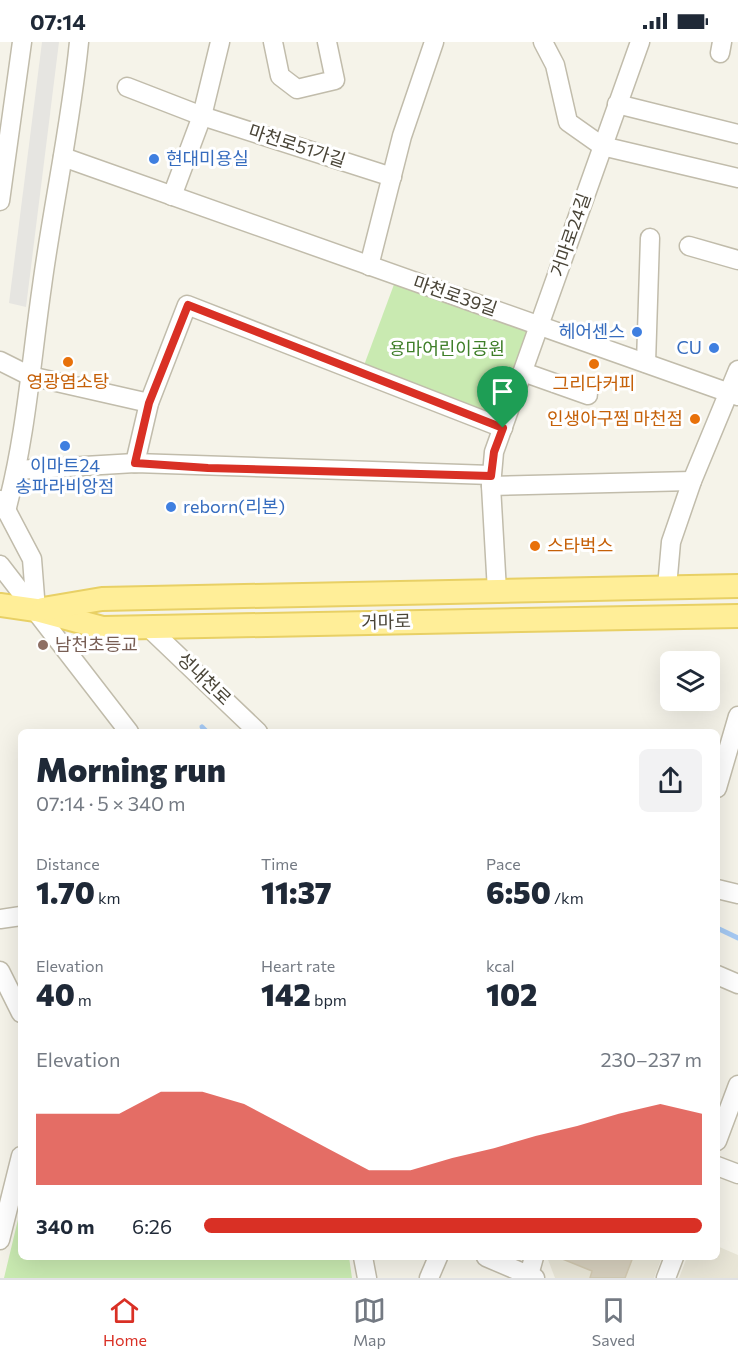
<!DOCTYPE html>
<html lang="en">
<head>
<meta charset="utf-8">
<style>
	body { margin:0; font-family:Commissioner,"Noto Sans KR",sans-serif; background:#f2f2f3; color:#1f2937; height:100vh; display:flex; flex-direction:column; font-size:22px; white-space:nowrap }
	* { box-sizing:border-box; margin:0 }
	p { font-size:20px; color:#747a83 }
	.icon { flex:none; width:33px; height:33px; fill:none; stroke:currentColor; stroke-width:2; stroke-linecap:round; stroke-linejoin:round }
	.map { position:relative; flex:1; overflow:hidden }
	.sheet { position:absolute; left:18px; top:687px; width:702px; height:531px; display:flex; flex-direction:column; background:#fff; border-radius:9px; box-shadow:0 6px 24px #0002 }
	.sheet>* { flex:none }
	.controls { position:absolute; left:660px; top:609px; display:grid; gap:12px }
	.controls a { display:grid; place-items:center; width:60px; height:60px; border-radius:9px; background:#fff; box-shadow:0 6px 24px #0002; font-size:30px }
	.pin { position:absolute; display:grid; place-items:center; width:51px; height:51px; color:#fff; margin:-62px -26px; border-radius:50% 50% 50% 0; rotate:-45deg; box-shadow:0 0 6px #0007 }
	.pin .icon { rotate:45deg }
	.round { display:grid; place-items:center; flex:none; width:63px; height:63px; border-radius:9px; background:#f2f2f3 }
	.summary { display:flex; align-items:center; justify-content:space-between; height:102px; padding:0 18px }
	h1 { font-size:33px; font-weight:800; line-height:45px }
	.metrics { display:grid; grid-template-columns:repeat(3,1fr); gap:9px; height:102px; padding:6px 18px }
	.metrics div { display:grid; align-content:center }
	.metrics b { font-size:30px; font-weight:800 }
	.metrics small { font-size:16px; font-weight:400 }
	.metrics p { font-size:16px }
	.chart { height:168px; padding:12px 18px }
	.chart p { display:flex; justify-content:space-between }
	.chart svg { width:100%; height:108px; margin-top:6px; fill:#d93025; opacity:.7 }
	ul { padding:0 18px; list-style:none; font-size:20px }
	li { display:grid; grid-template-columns:96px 72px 1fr; align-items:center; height:45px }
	li i { height:15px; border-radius:8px; background:#d93025 }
	.status { display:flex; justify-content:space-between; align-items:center; height:42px; padding:0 30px; background:#fff; direction:ltr }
	.status svg { height:16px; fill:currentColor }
	.tabs { display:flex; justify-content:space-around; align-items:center; height:84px; border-top:2px solid #e0e1e3; background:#fff; font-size:16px; color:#747a83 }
	.tabs a { display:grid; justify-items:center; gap:3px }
	.tabs .on { color:#d93025 }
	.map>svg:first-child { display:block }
	.residential { fill:#e9e6d7 }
	.green { fill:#c9eab1 }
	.parking { fill:#e6e5e1 }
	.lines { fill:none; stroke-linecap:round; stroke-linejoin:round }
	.stream { stroke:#a5c9f3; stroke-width:5 }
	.building { fill:#d7d0be; stroke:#d2c9b1; stroke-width:1.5 }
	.minor-casing { stroke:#c1bcab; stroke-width:21 }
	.major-casing { stroke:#e8d065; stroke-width:26 }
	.minor { stroke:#fff; stroke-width:18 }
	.major { stroke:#ffee98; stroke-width:22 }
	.route-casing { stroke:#fff; stroke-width:12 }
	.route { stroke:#d93025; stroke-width:8 }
	.shop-dot { fill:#3f7fe0; stroke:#fff; stroke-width:2 }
	.food-dot { fill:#e8710a; stroke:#fff; stroke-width:2 }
	.education-dot { fill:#8d6e63; stroke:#fff; stroke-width:2 }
	.labels { text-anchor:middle; stroke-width:6; stroke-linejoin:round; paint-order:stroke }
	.street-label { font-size:18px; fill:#494437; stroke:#fff }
	.shop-label { font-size:18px; fill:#366cbe; stroke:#fff; text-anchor:start }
	.park-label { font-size:18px; fill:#3e7e28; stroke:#fff }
	.food-label { font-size:18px; fill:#c56008; stroke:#fff }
	.education-label { font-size:18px; fill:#785e54; stroke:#fff; text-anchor:start }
</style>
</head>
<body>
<div class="status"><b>07:14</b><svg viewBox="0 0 49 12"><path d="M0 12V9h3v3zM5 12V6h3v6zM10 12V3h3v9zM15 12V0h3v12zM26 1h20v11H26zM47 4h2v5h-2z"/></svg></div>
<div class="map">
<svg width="738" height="1236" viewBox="0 0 738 1236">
	<rect width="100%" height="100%" fill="#f5f3e9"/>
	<g class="residential">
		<polygon points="717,1204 738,1213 738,1236 679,1236 687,1215 717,1215"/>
		<polygon points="547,1215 662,1215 654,1236 555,1236"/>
	</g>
	<g class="green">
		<polygon points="396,237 532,289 498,378 363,326"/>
		<polygon points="21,1165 21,1215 349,1215 352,1236 4,1236"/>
	</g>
	<polygon class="parking" points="42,0 59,0 26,265 9,261"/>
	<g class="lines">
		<g class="stream">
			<polyline points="202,685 207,690"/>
			<polyline points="717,886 738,896"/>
		</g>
	</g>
	<polygon class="building" points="633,1215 625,1236 590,1236 592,1229 560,1216"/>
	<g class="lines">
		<defs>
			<g id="minor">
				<polyline points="273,0 280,34 297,47 335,38 327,0"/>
				<polyline points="543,0 555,23 568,80 602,104 738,136"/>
				<polyline points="720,11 722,0"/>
				<polyline points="127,45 202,74 392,135"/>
				<polyline points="617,62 738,92"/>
				<polyline points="63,115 738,354"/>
				<polyline points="172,154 202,74 220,0"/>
				<polyline points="0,159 22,0"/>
				<polyline points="689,204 738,218"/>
				<polyline points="369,224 402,94 434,0"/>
				<polyline points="0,319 30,334 149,361"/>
				<polyline points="646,321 650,196"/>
				<polyline points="523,330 588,353"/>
				<polyline points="135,421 149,361 187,263 503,386"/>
				<polyline points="17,428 135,421 491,433"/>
				<polyline points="491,444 692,439"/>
				<polyline points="1,458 32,517 36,568"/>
				<path d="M 6,469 C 26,395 31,320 42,244 C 53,162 71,82 79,0"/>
				<polyline points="0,523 129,690"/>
				<polyline points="667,545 671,500 692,439 738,328"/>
				<polyline points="497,549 491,444 494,410 640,0"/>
				<polyline points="148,585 258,690"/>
				<polyline points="717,746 738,674"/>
				<polyline points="717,847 738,852"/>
				<polyline points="0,877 21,874"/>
				<polyline points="0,929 21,971"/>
				<polyline points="717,933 738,942"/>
				<polyline points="717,1099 738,1043"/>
				<polyline points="717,1124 738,1132"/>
				<polyline points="0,1198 21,1114"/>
				<polyline points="363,1215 367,1236"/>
				<polyline points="486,1215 535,1236"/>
				<polyline points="529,1233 534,1215"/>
				<polyline points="429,1236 438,1215"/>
				<polyline points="666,1236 674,1215"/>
			</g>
			<g id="major">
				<polyline points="0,563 36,568 103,586 738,574"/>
				<polyline points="43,567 102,557 738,544"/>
			</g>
		</defs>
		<use href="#minor" class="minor-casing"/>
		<use href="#major" class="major-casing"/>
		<use href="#minor" class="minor"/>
		<use href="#major" class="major"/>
	</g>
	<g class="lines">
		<defs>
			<polygon id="route" points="188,263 503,386 494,410 491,434 208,426 135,421 149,361"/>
		</defs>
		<use href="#route" class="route-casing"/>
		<use href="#route" class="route"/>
	</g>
	<g class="shop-dot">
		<circle cx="154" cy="117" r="6"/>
		<circle cx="637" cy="290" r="6"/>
		<circle cx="714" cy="306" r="6"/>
		<circle cx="65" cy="404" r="6"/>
		<circle cx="171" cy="465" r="6"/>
	</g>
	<g class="food-dot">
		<circle cx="68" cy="320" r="6"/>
		<circle cx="594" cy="322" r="6"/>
		<circle cx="695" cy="377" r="6"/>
		<circle cx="535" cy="504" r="6"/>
	</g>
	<circle class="education-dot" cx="43" cy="603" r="6"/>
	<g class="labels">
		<g class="street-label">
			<text transform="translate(297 104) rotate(18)" y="6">마천로51가길</text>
			<text transform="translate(571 193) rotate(-71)" y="6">거마로24길</text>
			<text transform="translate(455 254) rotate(19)" y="6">마천로39길</text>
			<text transform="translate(386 580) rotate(-1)" y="6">거마로</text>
			<text transform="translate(204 637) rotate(44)" y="6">성내천로</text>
		</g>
		<g class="shop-label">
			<text x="166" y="123">현대미용실</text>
			<text x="625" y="296" text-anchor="end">헤어센스</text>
			<text x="702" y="312" text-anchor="end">CU</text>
			<text x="65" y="430" text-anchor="middle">이마트24<tspan x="65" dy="21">송파라비앙점</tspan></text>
			<text x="183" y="471">reborn(리본)</text>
		</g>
		<g class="park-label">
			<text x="447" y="313">용마어린이공원</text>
		</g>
		<g class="food-label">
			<text x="68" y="346">영광염소탕</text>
			<text x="594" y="348">그리다커피</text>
			<text x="683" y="383" text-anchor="end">인생아구찜 마천점</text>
			<text x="547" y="510" text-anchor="start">스타벅스</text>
		</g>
		<g class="education-label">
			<text x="55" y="609">남천초등교</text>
		</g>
	</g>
</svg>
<div class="controls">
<a><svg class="icon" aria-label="layers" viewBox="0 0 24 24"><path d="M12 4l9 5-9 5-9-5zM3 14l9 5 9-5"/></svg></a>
</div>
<div class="pin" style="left:503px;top:386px;background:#1e9e55"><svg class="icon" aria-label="arrive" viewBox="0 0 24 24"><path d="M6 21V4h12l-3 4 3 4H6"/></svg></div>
<section class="sheet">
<div class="summary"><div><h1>Morning run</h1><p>07:14 · 5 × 340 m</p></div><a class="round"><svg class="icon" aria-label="share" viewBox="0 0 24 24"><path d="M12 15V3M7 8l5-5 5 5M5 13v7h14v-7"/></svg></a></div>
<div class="metrics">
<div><p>Distance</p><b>1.70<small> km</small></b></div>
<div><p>Time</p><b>11:37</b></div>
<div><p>Pace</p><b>6:50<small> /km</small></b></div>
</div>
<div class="metrics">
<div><p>Elevation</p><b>40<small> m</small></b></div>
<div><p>Heart rate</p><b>142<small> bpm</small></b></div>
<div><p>kcal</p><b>102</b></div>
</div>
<div class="chart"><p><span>Elevation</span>230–237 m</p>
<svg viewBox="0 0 160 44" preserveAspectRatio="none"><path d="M0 44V15L10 15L20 15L30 6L40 6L50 11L60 20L70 29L80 38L90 38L100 33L110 29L120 24L130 20L140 15L150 11L160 15V44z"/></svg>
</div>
<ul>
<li><b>340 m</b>6:26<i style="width:100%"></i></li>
</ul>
</section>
</div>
<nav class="tabs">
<a class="on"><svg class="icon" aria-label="home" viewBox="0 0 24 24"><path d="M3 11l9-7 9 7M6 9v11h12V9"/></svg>Home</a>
<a><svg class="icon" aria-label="map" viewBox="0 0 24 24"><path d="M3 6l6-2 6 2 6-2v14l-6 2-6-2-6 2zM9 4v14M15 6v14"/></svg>Map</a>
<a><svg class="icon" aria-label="saved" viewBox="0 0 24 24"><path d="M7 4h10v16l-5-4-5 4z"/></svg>Saved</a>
</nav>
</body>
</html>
